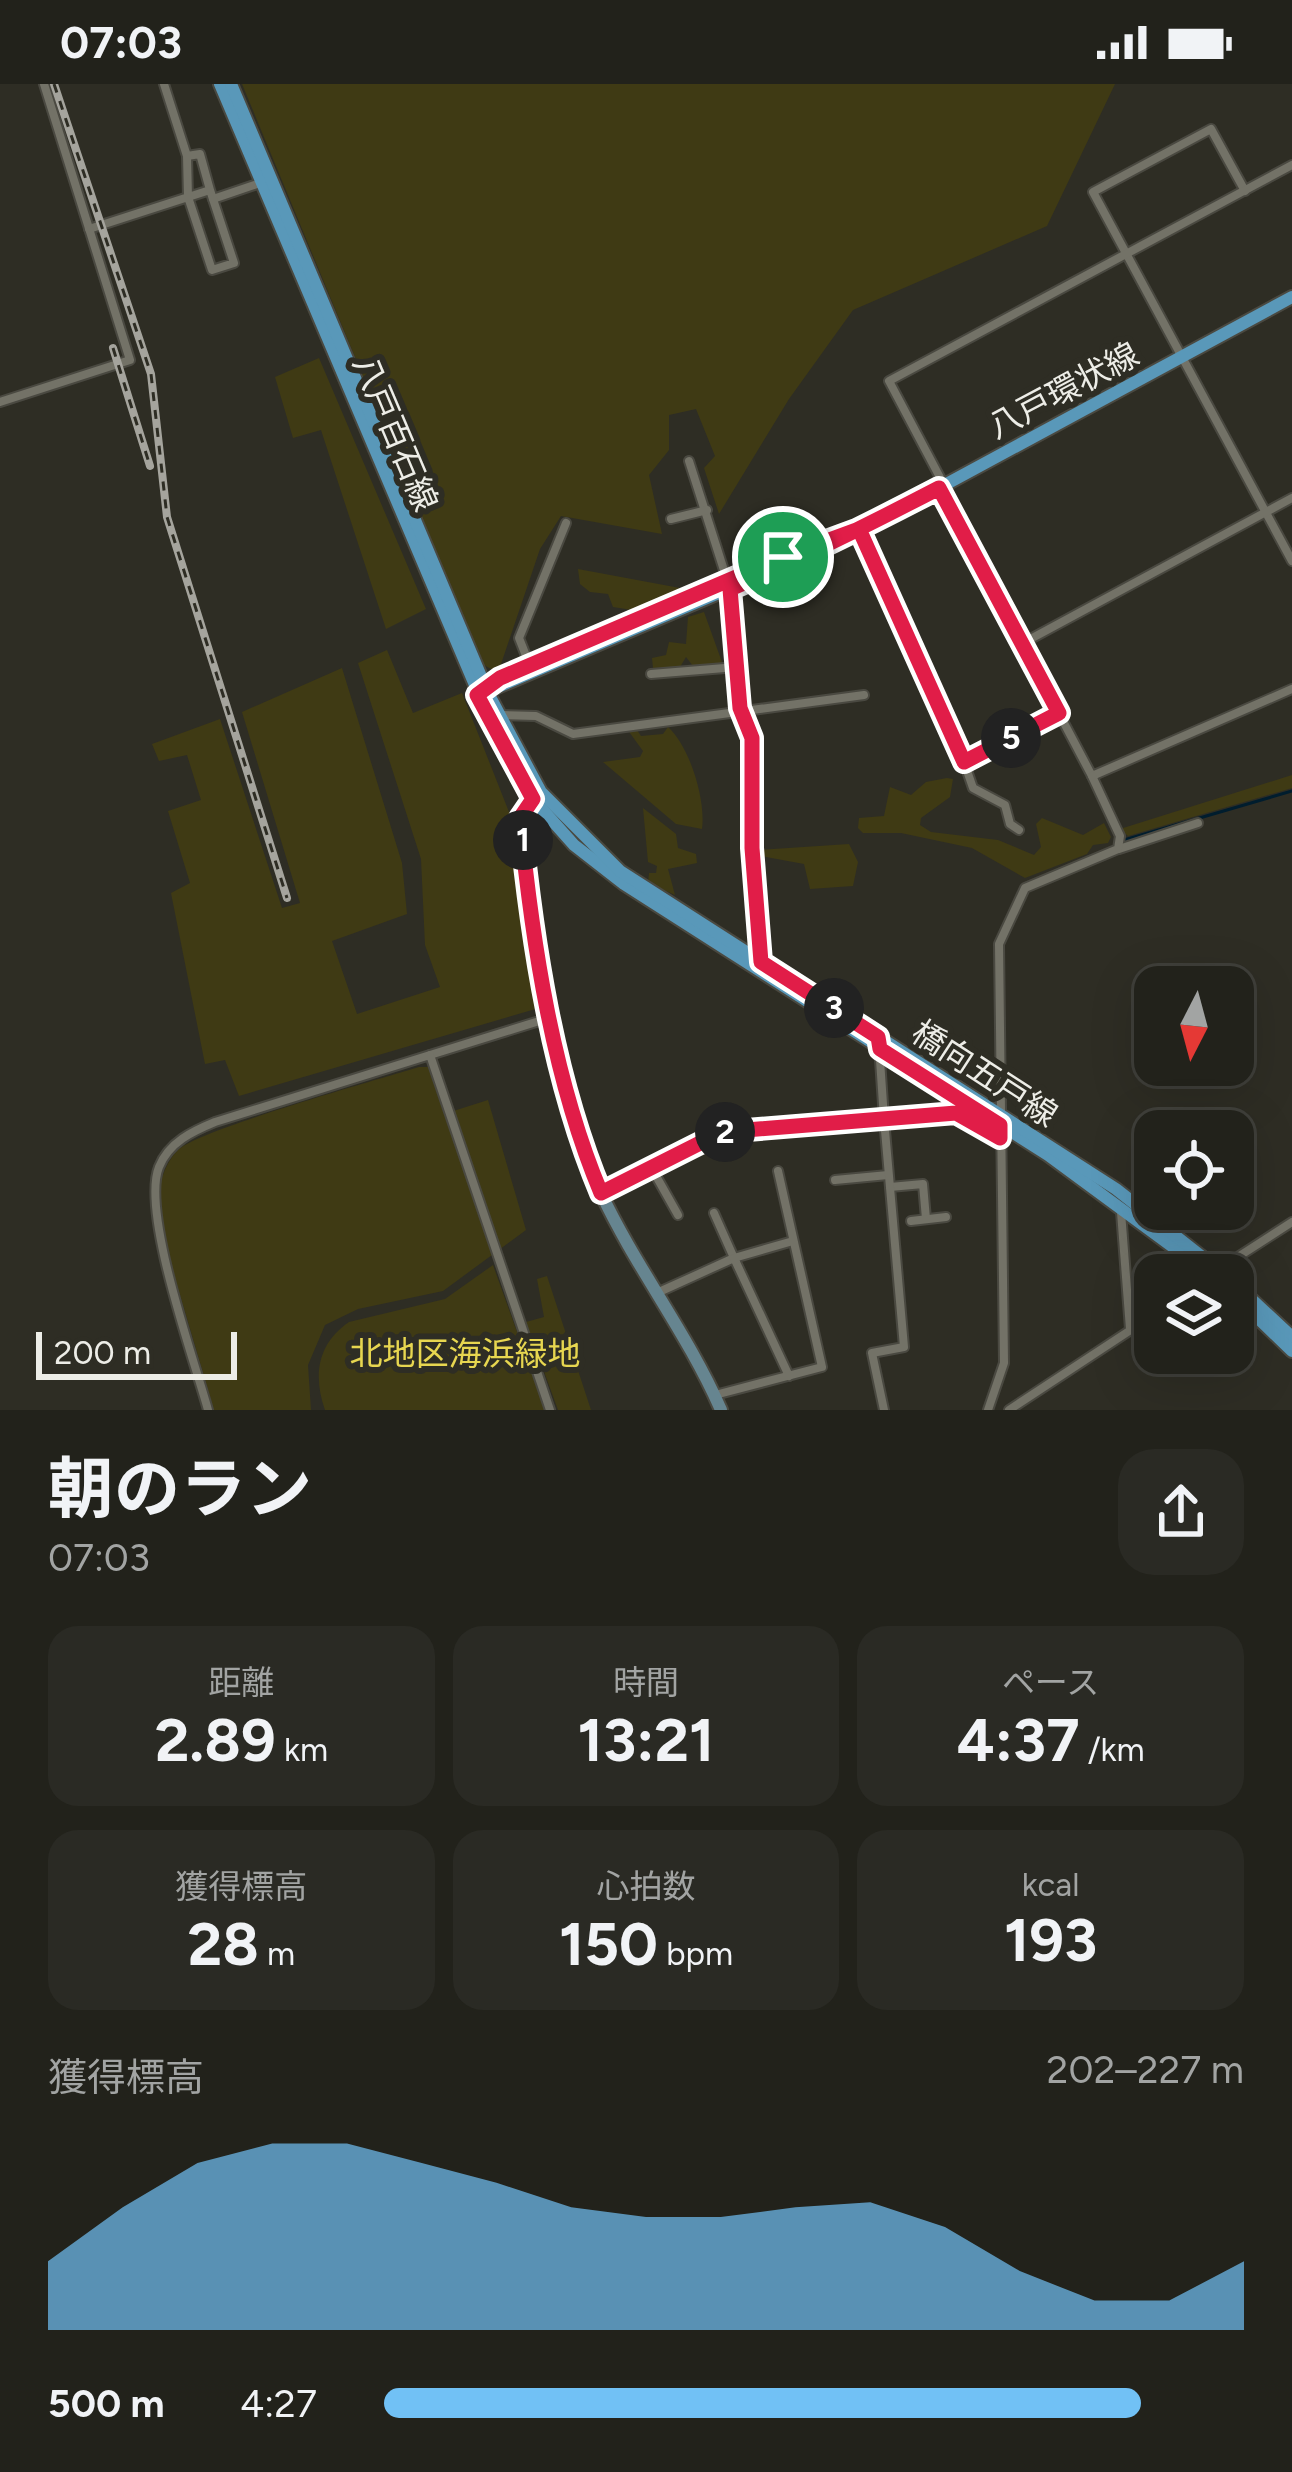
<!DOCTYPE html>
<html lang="ja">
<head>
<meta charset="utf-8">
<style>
	body { margin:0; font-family:Figtree,"Noto Sans JP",sans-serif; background:#2a2a24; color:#f1f3f6; height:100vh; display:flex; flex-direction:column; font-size:45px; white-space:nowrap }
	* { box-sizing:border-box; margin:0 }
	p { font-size:39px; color:#a2a4a3 }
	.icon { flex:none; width:66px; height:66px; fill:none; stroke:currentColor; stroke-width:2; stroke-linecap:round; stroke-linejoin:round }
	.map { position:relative; height:1326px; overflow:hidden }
	.drawer { display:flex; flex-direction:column; background:#22221b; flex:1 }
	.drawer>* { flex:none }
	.needle { width:78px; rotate:186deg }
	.buttons { position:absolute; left:1134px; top:882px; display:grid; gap:24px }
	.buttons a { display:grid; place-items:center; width:120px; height:120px; border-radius:24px; background:#22221b; box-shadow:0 12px 48px #0002,0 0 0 3px #3f3f3a; font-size:60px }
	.scale { position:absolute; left:36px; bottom:30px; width:201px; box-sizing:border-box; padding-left:12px; border:6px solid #edede7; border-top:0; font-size:33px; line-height:42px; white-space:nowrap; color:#edede7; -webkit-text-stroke:9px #2e2d24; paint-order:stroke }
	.pin { position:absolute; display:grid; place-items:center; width:102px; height:102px; color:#fff; margin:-51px; border:6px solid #fff; border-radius:50%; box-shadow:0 3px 12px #0007 }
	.km { position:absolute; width:60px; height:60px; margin:-30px; border-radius:50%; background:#222; color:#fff; font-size:33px; line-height:60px; text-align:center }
	.round { display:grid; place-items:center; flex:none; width:126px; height:126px; border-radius:36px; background:#2a2a24 }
	.overview { display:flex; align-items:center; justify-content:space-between; height:204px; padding:0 48px }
	h1 { font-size:66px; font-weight:700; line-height:90px }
	.stats { display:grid; grid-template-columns:repeat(3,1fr); gap:18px; height:204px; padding:12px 48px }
	.stats div { display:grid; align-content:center; border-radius:30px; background:#2a2a24; text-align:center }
	.stats b { font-size:60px; font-weight:700 }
	.stats small { font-size:33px; font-weight:400 }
	.stats p { font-size:33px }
	.chart { height:336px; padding:24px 48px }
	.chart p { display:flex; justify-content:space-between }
	.chart svg { width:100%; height:216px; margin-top:12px; fill:#71c1f5; opacity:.7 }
	ul { padding:0 48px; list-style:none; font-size:39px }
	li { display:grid; grid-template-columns:192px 144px 1fr; align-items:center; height:90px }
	li i { height:30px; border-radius:15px; background:#71c1f5 }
	.status { display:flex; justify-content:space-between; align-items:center; height:84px; padding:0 60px; background:#22221b; direction:ltr }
	.status svg { height:33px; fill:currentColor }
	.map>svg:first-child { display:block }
	.green { fill:#3f3a14 }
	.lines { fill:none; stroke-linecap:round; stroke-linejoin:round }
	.stream { stroke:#001d2e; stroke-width:3 }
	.street-casing { stroke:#4a4941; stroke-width:12 }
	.secondary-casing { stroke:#4a4941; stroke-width:16 }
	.primary-casing { stroke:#4a4941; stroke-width:16 }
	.street { stroke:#737267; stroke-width:8 }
	.secondary { stroke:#668590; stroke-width:12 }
	.primary { stroke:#5998b9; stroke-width:12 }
	.rail-casing { stroke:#a5a49d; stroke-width:8 }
	.rail { stroke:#2e2d24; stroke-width:3; stroke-dasharray:9; stroke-linecap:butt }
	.route-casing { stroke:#fff; stroke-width:24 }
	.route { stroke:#e11d48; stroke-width:15 }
	.labels { text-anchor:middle; stroke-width:12; stroke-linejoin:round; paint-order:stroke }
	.street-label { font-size:33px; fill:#edede7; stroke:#2e2d24 }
	.park-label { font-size:33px; fill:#e7d650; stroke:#2e2d24 }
</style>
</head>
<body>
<div class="status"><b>07:03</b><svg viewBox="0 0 49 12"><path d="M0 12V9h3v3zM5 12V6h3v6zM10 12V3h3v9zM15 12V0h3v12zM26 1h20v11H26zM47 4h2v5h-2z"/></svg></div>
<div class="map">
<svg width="1292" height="1326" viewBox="0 0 1292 1326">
	<rect width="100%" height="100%" fill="#2e2d24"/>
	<g class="green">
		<polygon points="242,0 1115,0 1047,142 853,226 789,315 719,430 704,384 715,372 696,325 669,331 669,366 649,391 662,450 561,432 540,465 500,583 493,586 482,580"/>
		<polygon points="319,274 426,525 386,545 321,346 293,354 275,293"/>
		<polygon points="578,485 680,504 680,507 632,526 613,523 608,510 590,508 580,500"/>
		<polygon points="704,528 723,581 693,582 686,573 680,583 653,584 652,574 666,571 669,558 686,560 688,533"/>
		<polygon points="387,566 413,629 462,609 513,738 539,924 239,1012 225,976 205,980 171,809 190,799 168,727 201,716 187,671 159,677 152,660 220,635 282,824 300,819 242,628 342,584 402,779 407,830 332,857 357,930 440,903 425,861 421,775 358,579"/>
		<path d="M 635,643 L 641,652 L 663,650 L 668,643 C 690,663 706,716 702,745 L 676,740 L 603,678 L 640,673 L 643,667 L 627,645 Z"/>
		<polygon points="1292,691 1292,704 1128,752 1120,745"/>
		<polygon points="947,694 953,695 950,713 921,734 920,741 931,748 998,756 1034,771 1041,763 1036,740 1042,734 1083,751 1104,739 1111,753 1108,759 1093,761 1087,770 1025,794 972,764 901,749 863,749 858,744 859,734 884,732 890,703 911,711 926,698"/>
		<polygon points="643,724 676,750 678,764 696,770 697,779 668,785 675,811 648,799 649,789 656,789 657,782 648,778"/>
		<polygon points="849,760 858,778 853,802 810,805 804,780 756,771 757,766"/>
		<path d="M 419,983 L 428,983 L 444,1030 L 488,1016 L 526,1146 L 443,1207 L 358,1225 L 325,1241 L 308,1281 L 311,1326 L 214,1326 L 155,1126 C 159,1105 162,1082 178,1066 C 198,1046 380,995 419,983 Z"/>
		<path d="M 493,1181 L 545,1326 L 325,1326 C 313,1292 317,1260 349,1238 L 445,1215 Z"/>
		<polygon points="547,1192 591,1326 558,1326 526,1238 544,1233 537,1195"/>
	</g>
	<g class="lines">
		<polyline class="stream" points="1124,756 1292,707"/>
		<defs>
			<g id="street">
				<polyline points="164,0 187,72"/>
				<polyline points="1245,107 1211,45 1093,108 1292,477"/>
				<polyline points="213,115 263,98"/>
				<polyline points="89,145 210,106 200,70 187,72 188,113 212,186 234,179 210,106"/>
				<polyline points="0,318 130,276 44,0"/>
				<polyline points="689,377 730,505 740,624 751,654 752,764 761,876"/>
				<polyline points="944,401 889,297 1292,81"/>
				<polyline points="940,404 1092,692 1292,605"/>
				<polyline points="671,435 707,426"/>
				<polyline points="860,446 964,678 1059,629"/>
				<polyline points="1023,559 1292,414"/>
				<polyline points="530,582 519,554 566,439"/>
				<polyline points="651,590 737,583"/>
				<polyline points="500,631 536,632 573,650 864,611"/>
				<polyline points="964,678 973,704 1005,721 1010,740 1019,746"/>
				<polyline points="1119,765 1198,739"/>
				<polyline points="879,961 884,1035 956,1029 999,1053"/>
				<polyline points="430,971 549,934"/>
				<polyline points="651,1083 678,1131"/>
				<polyline points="835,1096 888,1091"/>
				<polyline points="890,1103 923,1100 926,1135"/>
				<polyline points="602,1109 722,1048 884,1035 904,1263 872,1269 884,1326"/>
				<polyline points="1121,1128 1130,1245"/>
				<polyline points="911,1137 946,1133"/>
				<polyline points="1216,1187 1292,1138"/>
				<polyline points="659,1208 734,1174 714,1129"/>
				<polyline points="789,1292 734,1174 793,1157"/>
				<polyline points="715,1311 822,1283 778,1087"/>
				<path d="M 208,1326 C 194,1275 141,1128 159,1083 C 169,1058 193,1047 215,1038 L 430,971 L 550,1326"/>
				<polyline points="988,1326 1004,1279 999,860 1025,804 1118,765 1120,752 1092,692"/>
				<polyline points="1009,1326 1155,1230"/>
			</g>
			<path id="secondary" d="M 539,710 L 521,727 L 521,742 C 539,861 548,998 601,1109 C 636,1184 688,1250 721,1326"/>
			<g id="primary">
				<polyline points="220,0 500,660 533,715 574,761 624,800 1048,1071 1211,1191"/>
				<polyline points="231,0 488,609 541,708 620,787 1116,1105 1225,1191"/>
				<polyline points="481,606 852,446"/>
				<polyline points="481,610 841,457 1292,213"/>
				<polyline points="1233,1198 1292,1253"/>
				<polyline points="1233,1210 1292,1267"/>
			</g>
		</defs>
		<use href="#street" class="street-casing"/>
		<use href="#secondary" class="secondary-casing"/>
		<use href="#primary" class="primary-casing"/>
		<use href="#street" class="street"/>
		<use href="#secondary" class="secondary"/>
		<use href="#primary" class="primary"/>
		<defs>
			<g id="rail">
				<polyline points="54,0 151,290 167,433 287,814"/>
				<polyline points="113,264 150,382"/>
			</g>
		</defs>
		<use href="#rail" class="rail-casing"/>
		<use href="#rail" class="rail"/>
	</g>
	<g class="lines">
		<defs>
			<path id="route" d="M 783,473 L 500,594 L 477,611 L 533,715 L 520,734 C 532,858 553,995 601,1109 L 722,1048 L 956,1029 L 1000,1054 L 1000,1041 L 880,965 L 878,953 L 761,878 L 752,764 L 752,654 L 740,624 L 730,505 C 802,474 870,440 939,404 L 1059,629 L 964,678 L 859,445 L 783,473"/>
		</defs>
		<use href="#route" class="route-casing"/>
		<use href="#route" class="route"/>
	</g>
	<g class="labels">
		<g class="street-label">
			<text transform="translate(1063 306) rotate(-28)" y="12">八戸環状線</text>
			<text transform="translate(396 349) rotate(67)" y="12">八戸百石線</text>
			<text transform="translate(985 989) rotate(33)" y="12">橋向五戸線</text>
		</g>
		<g class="park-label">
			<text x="465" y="1281">北地区海浜緑地</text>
		</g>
	</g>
</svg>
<div class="buttons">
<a><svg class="needle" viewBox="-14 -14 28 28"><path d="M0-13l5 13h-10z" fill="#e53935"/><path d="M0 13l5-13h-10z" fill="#a2a4a3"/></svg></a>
<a><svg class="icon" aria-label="locate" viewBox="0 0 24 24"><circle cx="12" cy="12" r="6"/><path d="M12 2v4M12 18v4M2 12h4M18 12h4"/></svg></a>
<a><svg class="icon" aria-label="layers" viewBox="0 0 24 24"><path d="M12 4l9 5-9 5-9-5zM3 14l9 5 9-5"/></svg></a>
</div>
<div class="scale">200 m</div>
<div class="pin" style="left:783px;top:473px;background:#1e9e55"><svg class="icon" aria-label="arrive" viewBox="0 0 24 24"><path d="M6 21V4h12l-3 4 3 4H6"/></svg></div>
<b class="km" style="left:523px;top:756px">1</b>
<b class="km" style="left:725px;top:1048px">2</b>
<b class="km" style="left:834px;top:924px">3</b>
<b class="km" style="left:1011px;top:654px">5</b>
</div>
<section class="drawer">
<div class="overview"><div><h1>朝のラン</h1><p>07:03</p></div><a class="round"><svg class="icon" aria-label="share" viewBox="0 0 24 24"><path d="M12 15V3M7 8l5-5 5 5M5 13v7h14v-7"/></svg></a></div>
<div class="stats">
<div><p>距離</p><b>2.89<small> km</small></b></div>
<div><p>時間</p><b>13:21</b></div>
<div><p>ペース</p><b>4:37<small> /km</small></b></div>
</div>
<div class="stats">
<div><p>獲得標高</p><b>28<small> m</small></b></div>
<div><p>心拍数</p><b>150<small> bpm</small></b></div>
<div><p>kcal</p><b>193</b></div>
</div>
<div class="chart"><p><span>獲得標高</span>202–227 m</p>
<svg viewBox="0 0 160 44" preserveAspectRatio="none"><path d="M0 44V30L10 19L20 10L30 6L40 6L50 10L60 14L70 19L80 21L90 21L100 19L110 18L120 23L130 32L140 38L150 38L160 30V44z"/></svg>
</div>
<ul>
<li><b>500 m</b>4:27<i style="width:88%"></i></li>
</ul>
</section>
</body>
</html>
